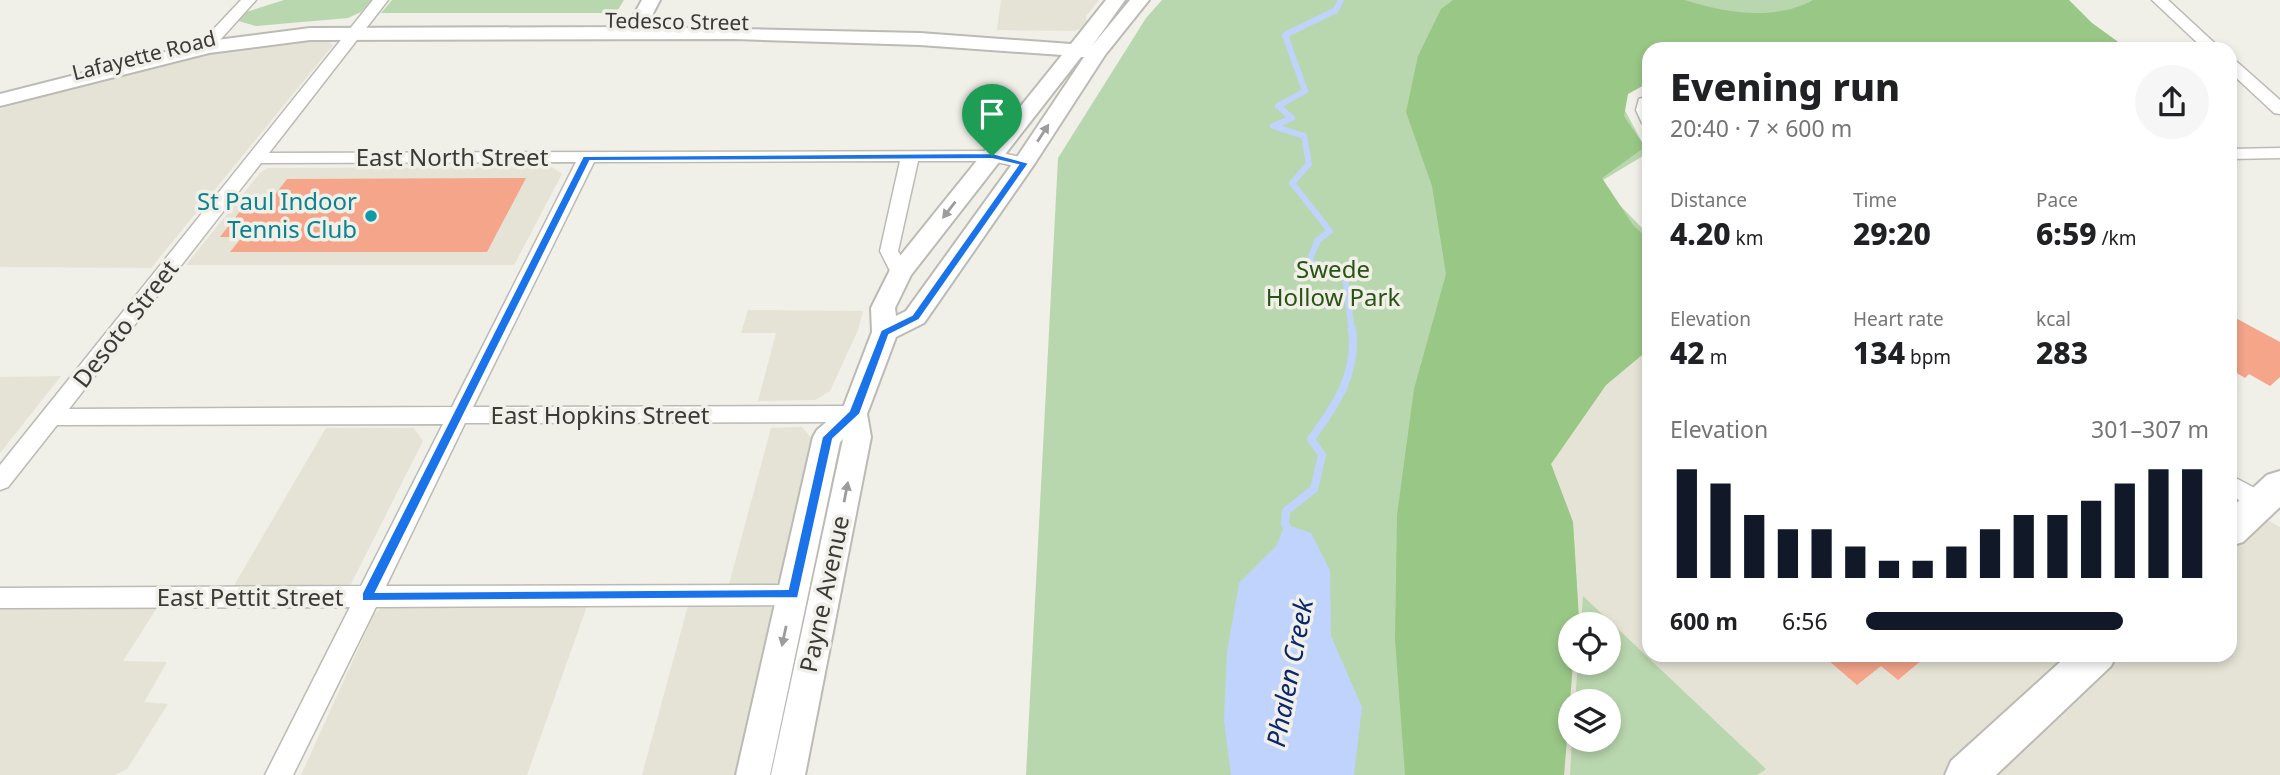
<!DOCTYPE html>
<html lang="en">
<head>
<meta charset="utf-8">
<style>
	body { margin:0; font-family:"Noto Sans",sans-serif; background:#f6f6f6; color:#202124; height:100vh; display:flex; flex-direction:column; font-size:26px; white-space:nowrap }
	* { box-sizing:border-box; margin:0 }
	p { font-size:23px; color:#757577 }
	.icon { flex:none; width:38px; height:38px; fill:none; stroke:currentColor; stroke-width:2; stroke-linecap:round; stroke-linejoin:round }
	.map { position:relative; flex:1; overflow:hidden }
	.panel { position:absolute; left:1642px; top:42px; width:595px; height:620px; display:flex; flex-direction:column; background:#fff; border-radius:21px; box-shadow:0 4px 10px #0003 }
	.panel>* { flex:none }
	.buttons { position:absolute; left:1558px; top:612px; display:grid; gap:14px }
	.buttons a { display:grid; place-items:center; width:63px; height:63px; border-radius:50%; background:#fff; box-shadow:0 4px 10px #0003; font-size:35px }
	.pin { position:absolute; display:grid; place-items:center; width:60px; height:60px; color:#fff; margin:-72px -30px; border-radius:50% 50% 50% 0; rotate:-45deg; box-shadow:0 0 7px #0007 }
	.pin .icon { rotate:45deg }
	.round { display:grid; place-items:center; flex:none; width:74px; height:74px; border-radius:37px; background:#f6f6f6 }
	.head { display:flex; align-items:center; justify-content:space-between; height:119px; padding:0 28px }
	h1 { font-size:38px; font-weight:800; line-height:52px }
	.figures { display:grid; grid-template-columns:repeat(3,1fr); gap:10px; height:119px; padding:7px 28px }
	.figures div { display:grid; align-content:center }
	.figures b { font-size:30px; font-weight:800 }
	.figures small { font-size:19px; font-weight:400 }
	.figures p { font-size:19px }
	.chart { height:196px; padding:14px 28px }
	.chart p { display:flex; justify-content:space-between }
	.chart svg { width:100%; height:126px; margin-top:7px; stroke:#111827; stroke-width:6 }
	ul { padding:0 28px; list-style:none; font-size:23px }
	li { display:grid; grid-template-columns:112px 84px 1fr; align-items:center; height:52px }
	li i { height:18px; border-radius:9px; background:#111827 }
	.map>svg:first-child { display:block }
	.built { fill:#e5e3d5; fill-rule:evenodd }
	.green { fill:#b9d7ae }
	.forest { fill:#99c786 }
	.water { fill:#bfd3fc }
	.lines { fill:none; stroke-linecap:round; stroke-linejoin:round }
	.stream-far1 { stroke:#bfd3fc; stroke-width:6 }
	.stream { stroke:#bfd3fc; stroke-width:8 }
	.building { fill:#f4a58a }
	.minor-casing { stroke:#bbbab4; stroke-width:3 }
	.tertiary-casing { stroke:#bbbab4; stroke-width:4 }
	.primary-casing { stroke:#bbbab4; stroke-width:4 }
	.minor { fill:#fff; fill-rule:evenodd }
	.tertiary { fill:#fff; fill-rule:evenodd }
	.primary { fill:#fff; fill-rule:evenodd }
	.oneway { fill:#9d9c9c }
	.route { fill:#1a73e8; stroke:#fff; stroke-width:2; fill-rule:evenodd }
	.culture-dot { fill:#0f9aa8; stroke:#f0efe8; stroke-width:2.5 }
	.labels { text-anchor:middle; stroke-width:7; stroke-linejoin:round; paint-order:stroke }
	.far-street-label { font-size:21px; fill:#3b3a38; stroke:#f0efe8 }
	.street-label { font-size:24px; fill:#3b3a38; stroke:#f0efe8 }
	.culture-label { font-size:24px; fill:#0d838f; stroke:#f0efe8; text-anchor:end }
	.park-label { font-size:24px; fill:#295413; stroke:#f0efe8 }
	.water-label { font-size:26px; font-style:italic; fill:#0b2670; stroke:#f0efe8 }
</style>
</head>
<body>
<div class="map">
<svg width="2280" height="775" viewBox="0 0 2280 775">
	<rect width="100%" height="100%" fill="#f0efe8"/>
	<g class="built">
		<polygon points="1001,0 1099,0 1086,16 1087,21 1082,28 1073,31 997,30"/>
		<polygon points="324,39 333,45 151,268 0,267 0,109 151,64 266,43"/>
		<polygon points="552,167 562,174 514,265 186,265 260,173 268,168"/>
		<polygon points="748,310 863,311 858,330 830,391 815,400 758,401 776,333 741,333"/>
		<path d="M 1648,350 L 1648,654 L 2230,654 L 2230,499 L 2280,527 L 2280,775 L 1564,775 L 1573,663 L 1608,663 L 1608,625 L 1578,625 L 1573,522 L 1551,464 L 1606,385 ZM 1570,702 L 1608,702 L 1608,740 L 1570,740 Z"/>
		<polygon points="61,376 0,453 0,377"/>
		<polygon points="802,427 814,441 780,581 766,589 728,588 771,428"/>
		<polygon points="326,428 414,428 423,441 351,584 331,591 232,589"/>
		<polygon points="777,601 736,775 642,775 689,602"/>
		<polygon points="0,603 160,603 123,661 167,662 144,702 168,704 127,769 115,775 0,775"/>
		<polygon points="388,603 588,603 527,775 301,775 374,614"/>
	</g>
	<g class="green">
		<polygon points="284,0 372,0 361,12 348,18 256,26 238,21 243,13"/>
		<polygon points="392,0 624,0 616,13 381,13"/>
		<polygon points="1162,0 2064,0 1993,49 1648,49 1616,94 1648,153 1598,183 1648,234 1648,350 1606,385 1551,464 1573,522 1579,620 1578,625 1570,625 1570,663 1573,663 1564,775 1026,775 1058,158 1146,18"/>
		<polygon points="1583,596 1766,769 1757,775 1570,775 1572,740 1608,740 1608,702 1575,702 1578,663 1608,663 1608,625 1581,625"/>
	</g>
	<path class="forest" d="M 1453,0 L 1685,0 C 1724,13 1776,21 1813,0 L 2069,0 L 2092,23 L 2128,49 L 1648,49 L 1648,83 L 1628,94 L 1624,116 L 1645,147 L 1602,178 L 1633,225 L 1648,239 L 1648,350 L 1606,385 L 1551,464 L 1573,522 L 1579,620 L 1578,625 L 1570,625 L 1570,663 L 1573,663 L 1564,775 L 1405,775 L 1395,639 L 1397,515 L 1414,389 L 1446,274 L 1432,186 L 1406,112 L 1418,56 L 1441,9 Z"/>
	<polygon class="water" points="1285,524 1311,533 1330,570 1331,636 1362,707 1354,775 1231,775 1224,721 1227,653 1239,583 1277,545"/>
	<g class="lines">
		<polyline class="stream-far1" points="1341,0 1336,10 1285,35 1305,91 1278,106 1292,118 1273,126 1304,136 1309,164 1292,183 1330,231 1318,240 1309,261 1345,278 1352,331"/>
		<path class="stream" d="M 1289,530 L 1285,524 L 1286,511 L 1314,489 L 1322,455 L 1311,439 C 1336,405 1358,373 1352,329"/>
	</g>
	<g class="building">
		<polygon points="526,178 487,252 230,252 242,237 220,237 252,196 274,196 287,179"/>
		<polygon points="2230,315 2280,342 2280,377 2270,386 2249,374 2245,378 2230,369"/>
		<polygon points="1821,654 1929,654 1898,680 1881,666 1857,685"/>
	</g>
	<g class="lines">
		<defs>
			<g id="minor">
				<polygon points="241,0 256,0 220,40 215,50 203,50 201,47 208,35"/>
				<path d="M 373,0 L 388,0 L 269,153 L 992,151 L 1030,159 L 1033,163 L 1024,168 L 992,161 L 918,161 L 898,251 L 910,272 L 900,278 L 893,277 L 880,251 L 900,161 L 594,162 L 473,407 L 854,406 L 862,408 L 865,414 L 862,420 L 854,422 L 465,423 L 386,586 L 793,585 L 802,588 L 805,595 L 802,602 L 793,605 L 376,607 L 293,775 L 265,775 L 350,607 L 0,608 L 0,588 L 361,586 L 443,424 L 57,425 L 8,487 L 0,490 L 0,465 ZM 576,162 L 452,407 L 69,409 L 261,163 Z"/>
				<polygon points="2152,0 2168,0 2221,49 2204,49"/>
				<polygon points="2230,59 2236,61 2280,100 2280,114 2274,113 2230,72"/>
				<polygon points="1648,96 1648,124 1642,123 1636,110 1639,99"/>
				<polygon points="2280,148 2280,158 2230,159 2230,149"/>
				<path d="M 2230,475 L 2270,496 L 2273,502 L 2270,508 C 2255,513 2242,502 2230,494 Z"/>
			</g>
			<path id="tertiary" d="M 642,0 L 660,0 L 646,27 L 920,33 L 1071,44 L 1106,0 L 1125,0 L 1092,46 L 1130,0 L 1149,0 L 1105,55 L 1035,163 L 924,323 L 896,337 L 867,414 L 871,437 L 805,775 L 771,775 L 843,439 L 840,442 L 770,775 L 736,775 L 813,437 L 817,430 L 843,408 L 872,332 L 871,308 L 892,266 L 1062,55 L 920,45 L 735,39 L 310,40 L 209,53 L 0,106 L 0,94 L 209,41 L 310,28 L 627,27 ZM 1081,57 L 1084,57 L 1015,160 L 906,311 L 896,316 L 895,308 L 911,275 Z"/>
			<g id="primary">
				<polygon points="2280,471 2280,507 2243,542 2230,546 2230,509 2267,475"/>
				<polygon points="2069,654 2117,654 2111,666 1996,775 1945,775 1951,761"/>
			</g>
		</defs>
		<use href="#minor" class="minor-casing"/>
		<use href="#tertiary" class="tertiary-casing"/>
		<use href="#primary" class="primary-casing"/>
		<use href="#minor" class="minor"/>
		<use href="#tertiary" class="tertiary"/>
		<use href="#primary" class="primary"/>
	</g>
	<defs><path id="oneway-solid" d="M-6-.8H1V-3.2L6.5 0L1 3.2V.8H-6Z" transform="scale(1.75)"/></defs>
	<g class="oneway">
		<use href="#oneway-solid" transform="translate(1043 133) rotate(-57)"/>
		<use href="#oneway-solid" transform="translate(949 210) rotate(128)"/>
		<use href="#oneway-solid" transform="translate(846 492) rotate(-79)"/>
		<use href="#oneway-solid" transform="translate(784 636) rotate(102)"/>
	</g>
	<path class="route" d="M 992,153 L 1029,163 L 919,320 L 889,335 L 860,414 L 833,439 L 798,598 L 362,601 L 362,593 L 583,156 ZM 992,159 L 1018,165 L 912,315 L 881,330 L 849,411 L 822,437 L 788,589 L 376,592 L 590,161 Z"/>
	<circle class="culture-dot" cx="371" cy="216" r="7"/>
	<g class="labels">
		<g class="far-street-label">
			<text transform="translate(677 22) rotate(1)" y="7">Tedesco Street</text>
			<text transform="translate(144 56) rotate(-14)" y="7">Lafayette Road</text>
		</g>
		<g class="street-label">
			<text x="452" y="166">East North Street</text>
			<text transform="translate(126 324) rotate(-52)" y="8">Desoto Street</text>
			<text x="600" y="424">East Hopkins Street</text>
			<text transform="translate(825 594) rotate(-78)" y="8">Payne Avenue</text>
			<text x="250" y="606">East Pettit Street</text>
		</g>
		<g class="culture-label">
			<text x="357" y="210">St Paul Indoor<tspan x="357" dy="28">Tennis Club</tspan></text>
		</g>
		<g class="park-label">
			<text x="1333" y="278">Swede<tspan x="1333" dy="28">Hollow Park</tspan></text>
		</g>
		<g class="water-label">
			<text transform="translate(1290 673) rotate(-79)" y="9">Phalen Creek</text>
		</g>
	</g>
</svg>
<div class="buttons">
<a><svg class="icon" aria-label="locate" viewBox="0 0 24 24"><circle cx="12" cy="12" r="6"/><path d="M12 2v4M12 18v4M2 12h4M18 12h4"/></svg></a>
<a><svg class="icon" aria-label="layers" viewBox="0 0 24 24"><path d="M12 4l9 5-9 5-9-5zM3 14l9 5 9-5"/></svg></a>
</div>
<div class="pin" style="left:992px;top:156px;background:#1e9e55"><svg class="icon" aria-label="arrive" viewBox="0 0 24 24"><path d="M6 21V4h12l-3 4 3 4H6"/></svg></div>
<section class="panel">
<div class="head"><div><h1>Evening run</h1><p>20:40 · 7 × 600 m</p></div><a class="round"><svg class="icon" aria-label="share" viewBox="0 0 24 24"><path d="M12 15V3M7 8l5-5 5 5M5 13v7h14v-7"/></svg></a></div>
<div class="figures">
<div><p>Distance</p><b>4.20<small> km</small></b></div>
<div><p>Time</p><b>29:20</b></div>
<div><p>Pace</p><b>6:59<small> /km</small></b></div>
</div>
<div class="figures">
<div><p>Elevation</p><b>42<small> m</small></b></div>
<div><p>Heart rate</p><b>134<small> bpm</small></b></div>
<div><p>kcal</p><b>283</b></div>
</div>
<div class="chart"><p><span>Elevation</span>301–307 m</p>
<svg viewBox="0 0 160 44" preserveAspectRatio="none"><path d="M5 44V6M15 44V11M25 44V22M35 44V27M45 44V27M55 44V33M65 44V38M75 44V38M85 44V33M95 44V27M105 44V22M115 44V22M125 44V17M135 44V11M145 44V6M155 44V6"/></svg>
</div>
<ul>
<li><b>600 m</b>6:56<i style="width:75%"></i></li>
</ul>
</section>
</div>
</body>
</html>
